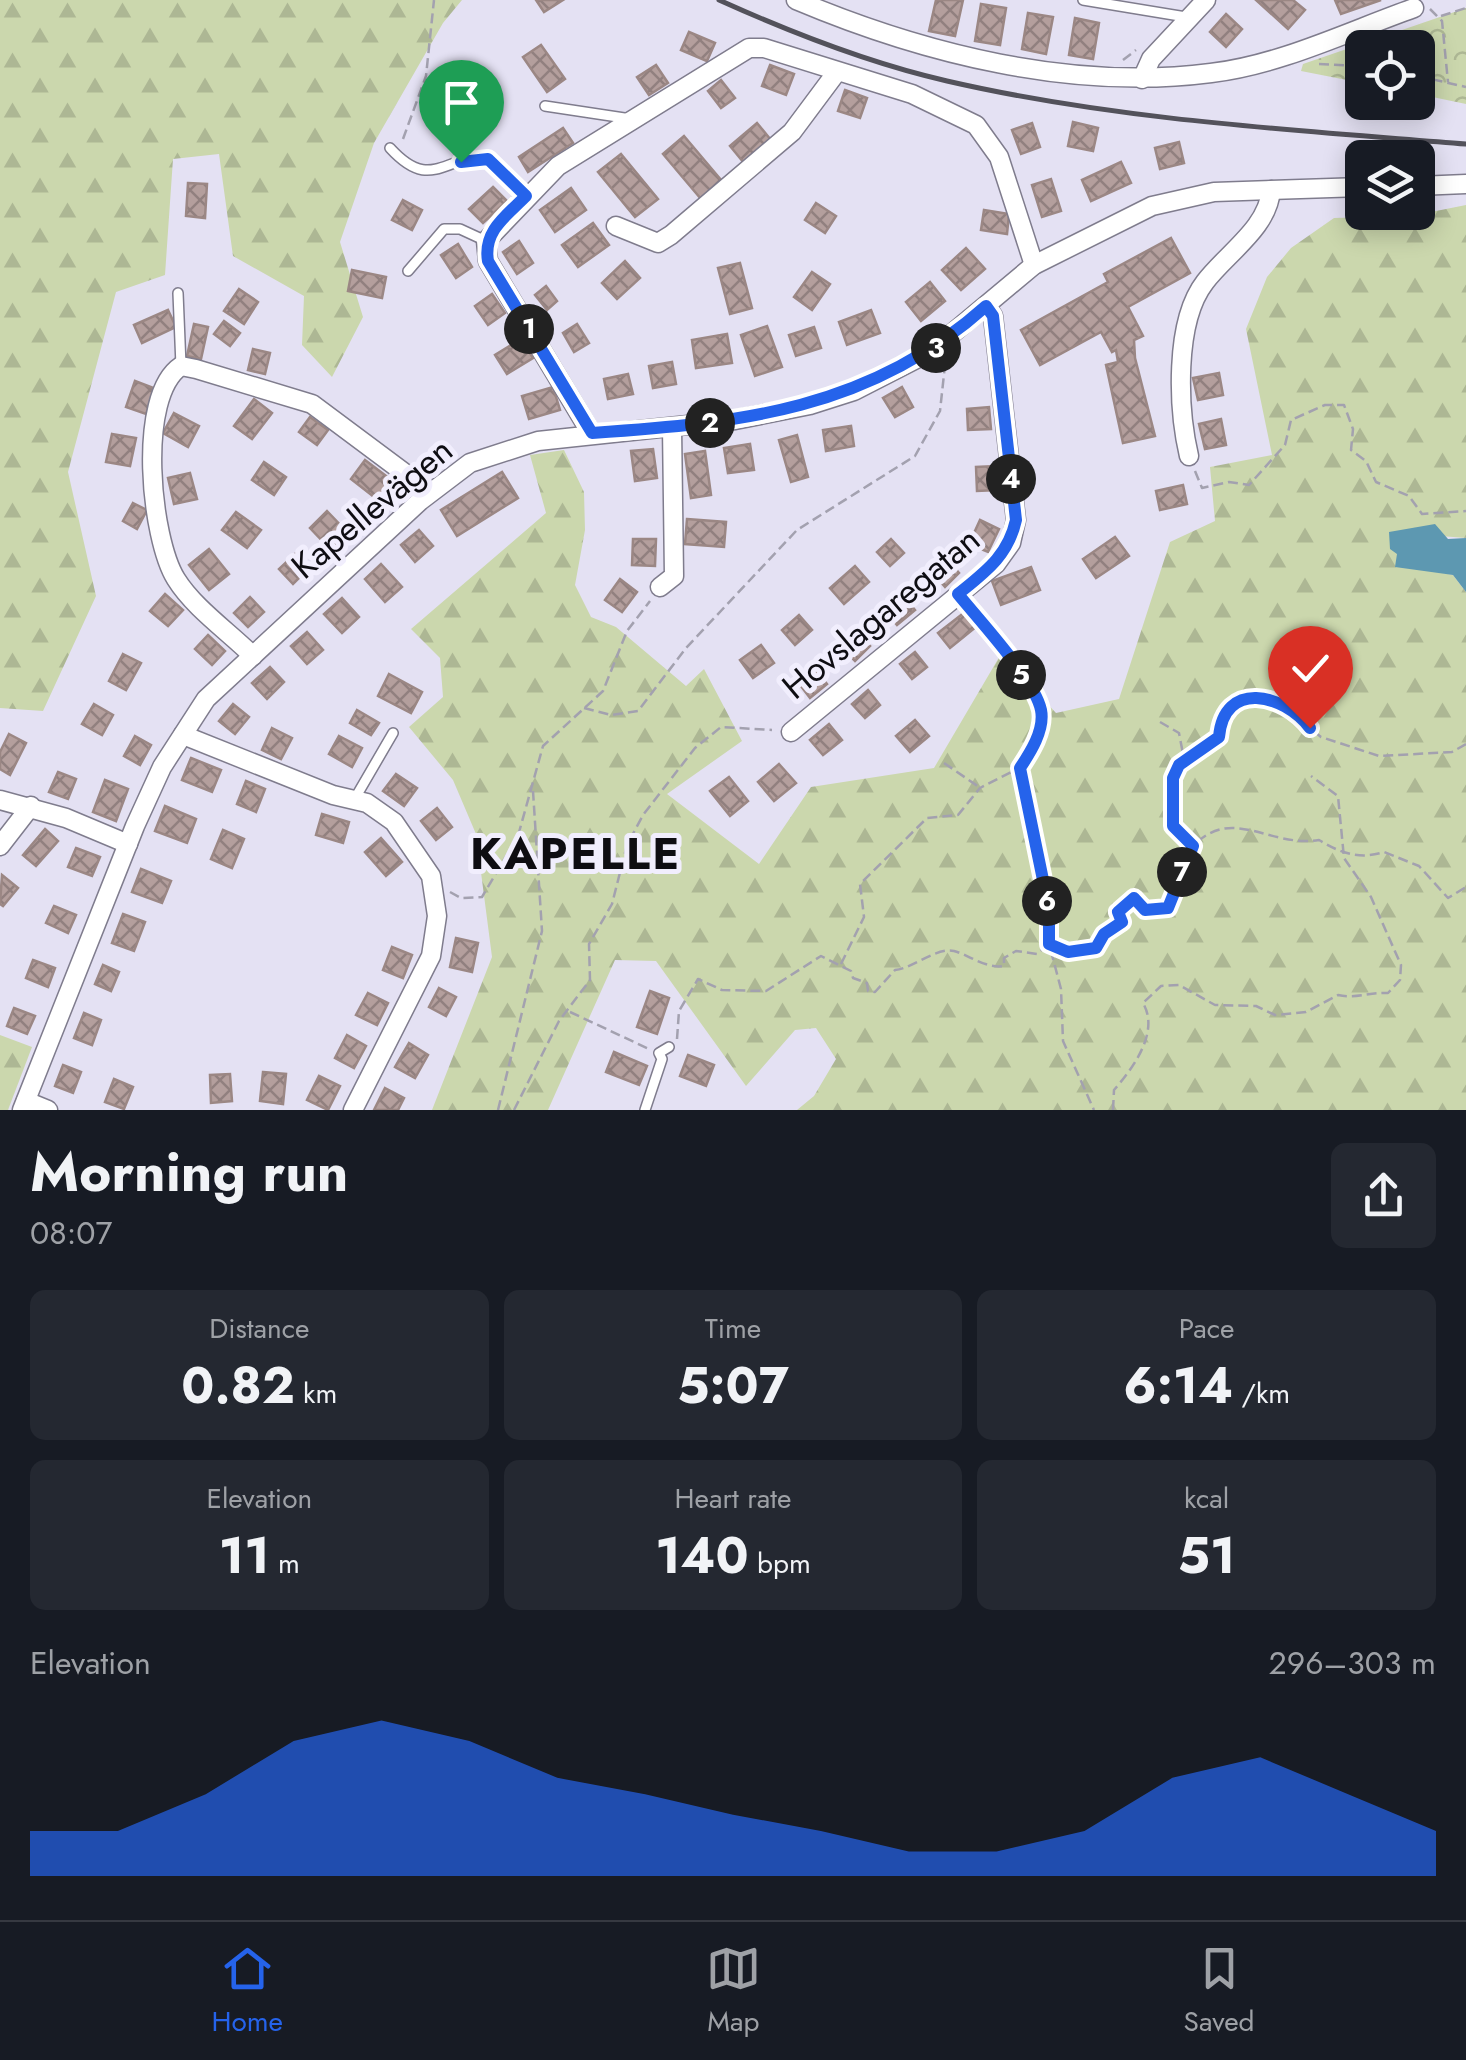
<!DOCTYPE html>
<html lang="en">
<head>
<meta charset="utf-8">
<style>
	body { margin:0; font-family:Jost,sans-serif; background:#242831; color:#f1f3f6; height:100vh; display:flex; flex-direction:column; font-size:38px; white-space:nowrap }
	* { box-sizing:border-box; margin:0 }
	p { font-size:32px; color:#9ea1a6 }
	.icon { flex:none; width:55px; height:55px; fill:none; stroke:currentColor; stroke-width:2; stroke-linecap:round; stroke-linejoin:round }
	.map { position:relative; height:1110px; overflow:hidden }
	.sheet { display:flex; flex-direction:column; background:#171b24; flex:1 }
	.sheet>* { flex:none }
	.fabs { position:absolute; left:1345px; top:30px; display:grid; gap:20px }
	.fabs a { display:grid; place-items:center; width:90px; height:90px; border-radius:15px; background:#171b24; box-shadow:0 5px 25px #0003; font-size:50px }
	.pin { position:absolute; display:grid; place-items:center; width:85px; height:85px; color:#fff; margin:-102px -42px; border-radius:50% 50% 50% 0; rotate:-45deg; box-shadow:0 0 10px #0007 }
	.pin .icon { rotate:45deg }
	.km { position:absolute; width:50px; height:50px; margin:-25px; border-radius:50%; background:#222; color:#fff; font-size:28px; line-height:50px; text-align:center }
	.round { display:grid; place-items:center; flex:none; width:105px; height:105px; border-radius:15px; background:#242831 }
	.summary { display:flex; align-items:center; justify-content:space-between; height:170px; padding:0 30px }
	h1 { font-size:55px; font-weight:700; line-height:75px }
	.figures { display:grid; grid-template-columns:repeat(3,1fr); gap:15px; height:170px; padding:10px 30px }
	.figures div { display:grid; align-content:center; border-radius:15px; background:#242831; text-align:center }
	.figures b { font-size:50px; font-weight:700 }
	.figures small { font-size:28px; font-weight:400 }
	.figures p { font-size:28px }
	.chart { height:280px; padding:20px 30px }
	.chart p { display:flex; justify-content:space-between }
	.chart svg { width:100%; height:180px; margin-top:10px; fill:#2563eb; opacity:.7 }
	.tab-bar { display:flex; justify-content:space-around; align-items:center; height:140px; border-top:2px solid #363941; background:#171b24; font-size:28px; color:#9ea1a6 }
	.tab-bar a { display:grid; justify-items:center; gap:5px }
	.tab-bar .selected { color:#2563eb }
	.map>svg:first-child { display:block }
	.forest { fill:url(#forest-firs) }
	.park { fill:url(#park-crowns) }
	.water { fill:#5d98b1 }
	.building { fill:url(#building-cross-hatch); stroke:#9b8784; stroke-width:2.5 }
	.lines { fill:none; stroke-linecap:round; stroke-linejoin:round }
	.lane-casing { stroke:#7f7c8d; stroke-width:12 }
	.street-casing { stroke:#7f7c8d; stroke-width:21 }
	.path { stroke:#a3a1af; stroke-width:2.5; stroke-dasharray:10 5; stroke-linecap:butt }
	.lane { stroke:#fff; stroke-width:9 }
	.street { stroke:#fff; stroke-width:18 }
	.rail { stroke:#53525b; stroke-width:5 }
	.route-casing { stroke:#fff; stroke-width:20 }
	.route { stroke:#2563eb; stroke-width:12 }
	.labels { text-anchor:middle; stroke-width:10; stroke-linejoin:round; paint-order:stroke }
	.street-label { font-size:35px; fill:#0e0d12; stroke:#f1eefd }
	.district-label { font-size:45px; font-weight:bold; letter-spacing:2.5px; fill:#0e0d12; stroke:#f1eefd }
</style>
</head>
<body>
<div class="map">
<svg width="1466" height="1110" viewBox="0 0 1466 1110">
	<defs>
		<pattern id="forest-firs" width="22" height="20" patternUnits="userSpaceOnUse" patternTransform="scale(2.5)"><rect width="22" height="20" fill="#cbd7ad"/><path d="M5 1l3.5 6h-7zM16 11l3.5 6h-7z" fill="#adb794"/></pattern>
		<pattern id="park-crowns" width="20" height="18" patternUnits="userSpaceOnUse" patternTransform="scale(2.5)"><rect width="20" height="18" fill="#cbd7ad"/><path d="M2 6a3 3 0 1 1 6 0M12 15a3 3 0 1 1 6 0" fill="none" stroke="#adb794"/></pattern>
		<pattern id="building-cross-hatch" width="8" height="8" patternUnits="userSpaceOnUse" patternTransform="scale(2.5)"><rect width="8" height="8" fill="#b49f9d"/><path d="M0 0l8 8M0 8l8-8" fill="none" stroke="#91807f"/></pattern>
	</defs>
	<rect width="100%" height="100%" fill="#e4e1f3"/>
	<g class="forest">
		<polygon points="0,0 462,0 443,23 374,143 340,242 363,317 332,377 302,345 304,296 233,256 219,154 173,159 165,275 116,292 68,472 96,596 43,711 0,708"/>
		<path d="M 1466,205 L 1466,538 L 1389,532 C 1401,567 1420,568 1453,575 L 1466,592 L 1466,1110 L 797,1110 L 814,1096 L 836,1059 L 816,1028 L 795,1030 L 746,1086 L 656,961 L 615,960 L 548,1110 L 432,1110 L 492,957 L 476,834 L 453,780 L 409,727 L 443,697 L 440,658 L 411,629 L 546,513 L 530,455 L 564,450 L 584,492 L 585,530 L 575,585 L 591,617 L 616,627 L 686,686 L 704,669 L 742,741 L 667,794 L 759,864 L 811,787 L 934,768 L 1001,654 L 1056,713 L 1119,699 L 1170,542 L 1215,521 L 1210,467 L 1272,455 L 1246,329 L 1267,277 L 1291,248 L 1334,218 L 1411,216 Z"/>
		<polygon points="0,1035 32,1047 8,1110 0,1110"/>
	</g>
	<polygon class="park" points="1466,8 1466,104 1418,94 1418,48 1362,48 1362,83 1301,71 1303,64"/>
	<polygon class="water" points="1435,524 1448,539 1466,538 1466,592 1453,575 1395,567 1397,554 1390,549 1389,532"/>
	<g class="building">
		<polygon points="536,0 563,0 544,12"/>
		<polygon points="936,0 963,0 955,36 929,31"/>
		<polygon points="1256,0 1293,0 1305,10 1288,29"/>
		<polygon points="1335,0 1381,0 1341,14"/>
		<polygon points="981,4 1006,8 1000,45 975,41"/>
		<polygon points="1028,13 1053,17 1046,54 1022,49"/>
		<polygon points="1226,14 1242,29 1226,47 1210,32"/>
		<polygon points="1075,18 1099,23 1093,59 1069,55"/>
		<polygon points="689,32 715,43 707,61 681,50"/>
		<polygon points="541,45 565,79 547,92 523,57"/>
		<polygon points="656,65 668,83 649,95 637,77"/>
		<polygon points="770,65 794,74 786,95 762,86"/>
		<polygon points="721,80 735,98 721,108 708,91"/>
		<polygon points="845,90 867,98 860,118 838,111"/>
		<polygon points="457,122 475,144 458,158 440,136"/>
		<polygon points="1073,122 1098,128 1093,151 1068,146"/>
		<polygon points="757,123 771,140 744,163 730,146"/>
		<polygon points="1032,123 1040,147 1021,154 1012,130"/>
		<polygon points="563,128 573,143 528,172 519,157"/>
		<polygon points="684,136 722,181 701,199 663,154"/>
		<polygon points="1179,142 1184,163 1160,169 1155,148"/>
		<polygon points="621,154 658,199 635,217 598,172"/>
		<polygon points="1121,162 1131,183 1091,201 1082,180"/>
		<polygon points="1051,179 1061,211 1042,217 1032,185"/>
		<polygon points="188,183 207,184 205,218 186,216"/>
		<polygon points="493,187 507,201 483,223 469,209"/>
		<polygon points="571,188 586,210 555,232 540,210"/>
		<polygon points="403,200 422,210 412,230 392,220"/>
		<polygon points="816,203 836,216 825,233 805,220"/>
		<polygon points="984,210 1009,214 1007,234 981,230"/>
		<polygon points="593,223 609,245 578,267 562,245"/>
		<polygon points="1171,238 1190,273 1128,307 1143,336 1134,340 1135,358 1155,436 1123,443 1106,365 1118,362 1116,350 1112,352 1101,332 1040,365 1021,330 1108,282 1104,274"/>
		<polygon points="519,241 533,263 517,274 503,252"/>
		<polygon points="458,244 472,267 456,278 441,255"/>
		<polygon points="966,248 985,269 961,290 942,270"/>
		<polygon points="625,261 640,278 617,299 602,283"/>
		<polygon points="740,263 752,308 730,314 718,268"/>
		<polygon points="352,270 386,277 382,298 348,291"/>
		<polygon points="812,272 830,284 812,310 794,297"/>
		<polygon points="930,282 945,301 921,321 906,302"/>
		<polygon points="546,286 557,301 547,310 535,295"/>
		<polygon points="239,289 258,302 244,324 224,311"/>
		<polygon points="492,294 505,313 488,325 475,306"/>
		<polygon points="168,310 176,327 142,343 134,325"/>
		<polygon points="871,310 880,333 847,345 839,322"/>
		<polygon points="224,321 240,333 230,346 214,334"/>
		<polygon points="194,324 208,327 201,359 187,356"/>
		<polygon points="577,324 589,343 574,352 563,333"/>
		<polygon points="767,326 782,367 755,376 741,335"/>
		<polygon points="814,327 821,348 796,356 789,335"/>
		<polygon points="727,334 732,363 696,368 692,340"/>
		<polygon points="521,339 533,358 507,374 495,355"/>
		<polygon points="253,349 270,353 265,374 248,370"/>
		<polygon points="672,362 676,384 653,388 649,366"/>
		<polygon points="1219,373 1223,395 1198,400 1193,378"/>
		<polygon points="628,374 633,394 608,399 604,379"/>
		<polygon points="135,381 156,389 146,414 126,407"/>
		<polygon points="553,387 560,410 529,419 522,396"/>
		<polygon points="902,387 913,407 895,417 883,398"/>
		<polygon points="254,399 272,413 252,439 234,426"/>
		<polygon points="989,407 991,429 968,430 967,409"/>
		<polygon points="174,413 199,426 188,447 163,433"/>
		<polygon points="310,417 328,430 317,445 299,432"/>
		<polygon points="1221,419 1226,445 1205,449 1199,424"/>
		<polygon points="851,426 854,446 826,451 823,430"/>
		<polygon points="112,434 136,438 130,466 106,462"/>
		<polygon points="797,435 808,477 791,482 779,440"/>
		<polygon points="750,444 754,470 728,473 724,448"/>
		<polygon points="653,449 657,478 635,481 631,451"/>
		<polygon points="705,451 711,495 691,498 685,454"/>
		<polygon points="365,460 398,485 383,504 351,479"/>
		<polygon points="264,462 286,477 274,495 252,480"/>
		<polygon points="996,466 998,490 977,491 976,467"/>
		<polygon points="502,472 518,498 457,536 441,510"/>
		<polygon points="190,473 197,499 174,504 168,478"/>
		<polygon points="1183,485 1187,504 1160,510 1156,491"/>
		<polygon points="133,503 147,510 137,529 123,521"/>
		<polygon points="327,511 347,532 330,549 310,528"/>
		<polygon points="236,512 261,530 247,548 222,530"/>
		<polygon points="687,519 726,522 724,547 685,544"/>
		<polygon points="980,520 999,529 988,552 969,544"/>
		<polygon points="419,530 433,546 415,562 401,545"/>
		<polygon points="1115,537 1129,556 1096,578 1083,559"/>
		<polygon points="633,539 656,539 655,566 632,565"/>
		<polygon points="891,539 904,553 890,566 877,552"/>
		<polygon points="209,549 229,574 209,590 189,565"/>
		<polygon points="295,554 309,568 293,584 279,569"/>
		<polygon points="947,559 959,573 945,587 932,572"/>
		<polygon points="381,564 402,587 385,602 365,579"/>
		<polygon points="855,566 869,582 844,604 830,588"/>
		<polygon points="1031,567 1040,590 1001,605 992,581"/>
		<polygon points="620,579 637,592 622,612 605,600"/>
		<polygon points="165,594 183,610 168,626 150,611"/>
		<polygon points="903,595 915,610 897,625 885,611"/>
		<polygon points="250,597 264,612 248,627 234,613"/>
		<polygon points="342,598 359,617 342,633 324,614"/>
		<polygon points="965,612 977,626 950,648 938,633"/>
		<polygon points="799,615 812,630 795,645 782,630"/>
		<polygon points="307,632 323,650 307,664 291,646"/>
		<polygon points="856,632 870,646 855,661 841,647"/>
		<polygon points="208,635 225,651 212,665 195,649"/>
		<polygon points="761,645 774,663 753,678 740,660"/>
		<polygon points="915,652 927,667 912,679 900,664"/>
		<polygon points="123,654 141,663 126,690 109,681"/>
		<polygon points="270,667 284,682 267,699 252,683"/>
		<polygon points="814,667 827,684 810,698 797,681"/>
		<polygon points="389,674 422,692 411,713 378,696"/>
		<polygon points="868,690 880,705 865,718 852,704"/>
		<polygon points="94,704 113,715 102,735 82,724"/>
		<polygon points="233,704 249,717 235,734 219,721"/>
		<polygon points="357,710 379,723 371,735 350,723"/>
		<polygon points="915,720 929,736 910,752 896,736"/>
		<polygon points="829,724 842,740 823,755 810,740"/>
		<polygon points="272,728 292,738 281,759 262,750"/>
		<polygon points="9,734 26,743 10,775 0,769 0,752"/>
		<polygon points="135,736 151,745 140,765 124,756"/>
		<polygon points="339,736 362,748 352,767 329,754"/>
		<polygon points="191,758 221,770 212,792 182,780"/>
		<polygon points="779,764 796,783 774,801 758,782"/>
		<polygon points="58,772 76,779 68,799 49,792"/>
		<polygon points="396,774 417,788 404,806 383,791"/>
		<polygon points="729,777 748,801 730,816 710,791"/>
		<polygon points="105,780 128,789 116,821 93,812"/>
		<polygon points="246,781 265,789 256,812 237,804"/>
		<polygon points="165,806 196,819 187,843 155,831"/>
		<polygon points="437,808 452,827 436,840 421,821"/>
		<polygon points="322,814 349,822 343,843 316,835"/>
		<polygon points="45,829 58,841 36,866 23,855"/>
		<polygon points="223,830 244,839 232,868 211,859"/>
		<polygon points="381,838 402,862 386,876 365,852"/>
		<polygon points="76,848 100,857 92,876 68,867"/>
		<polygon points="141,869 171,881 162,903 132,892"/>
		<polygon points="2,875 18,888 3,906 0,904"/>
		<polygon points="54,906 76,915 68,933 46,923"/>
		<polygon points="123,914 145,922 134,951 112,943"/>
		<polygon points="456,938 478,943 472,972 450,967"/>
		<polygon points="392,947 412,955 403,978 383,970"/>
		<polygon points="33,960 55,968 48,987 26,978"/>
		<polygon points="103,965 119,972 111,991 95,984"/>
		<polygon points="439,988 456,997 446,1016 429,1007"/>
		<polygon points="650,991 669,998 657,1034 637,1027"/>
		<polygon points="368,993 388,1003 377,1025 356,1015"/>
		<polygon points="14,1008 35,1016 27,1034 7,1026"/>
		<polygon points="84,1013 101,1020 92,1045 74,1038"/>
		<polygon points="347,1035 366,1046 354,1068 335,1058"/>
		<polygon points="409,1043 428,1055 415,1078 395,1067"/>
		<polygon points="614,1052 647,1066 639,1085 606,1072"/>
		<polygon points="688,1055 714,1065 706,1086 680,1076"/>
		<polygon points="63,1065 81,1072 73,1093 55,1086"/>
		<polygon points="263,1072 286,1074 283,1104 260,1101"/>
		<polygon points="230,1074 232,1101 211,1103 210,1075"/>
		<polygon points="319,1076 340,1086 328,1110 307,1100"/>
		<polygon points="114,1079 133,1087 124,1109 105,1102"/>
		<polygon points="385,1088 404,1098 398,1110 374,1110"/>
	</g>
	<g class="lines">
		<defs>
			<g id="lane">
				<polyline points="1083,0 1186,17"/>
				<polyline points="545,106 631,119"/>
				<path d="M 390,148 C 432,194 444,153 489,159 L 526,196"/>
				<polyline points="408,271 444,229 460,229 486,241"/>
				<polyline points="178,293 181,366"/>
				<polyline points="354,800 393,733"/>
				<polyline points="645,1110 662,1059 659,1053 669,1047"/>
			</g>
			<g id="street">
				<path d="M 796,0 C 924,54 1072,91 1211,73 C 1280,65 1349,31 1414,8"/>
				<polyline points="1142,79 1151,59 1206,0"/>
				<polyline points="1418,186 1466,184"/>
				<polyline points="616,226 658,243 671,235 792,132 836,73"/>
				<polyline points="591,433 488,261 486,241 558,166 749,48 764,48 912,94 976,125 999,157 1034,265"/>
				<path d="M 1189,456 C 1178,409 1174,322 1205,282 C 1227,253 1268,228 1271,190"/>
				<polyline points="660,587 674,576 672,427"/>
				<path d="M 253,656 C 229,632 194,608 176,579 C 151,539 136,396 181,366 L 196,369 L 312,404 L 430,492"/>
				<polyline points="791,732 996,564 1011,543 1016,520 993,316 986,306"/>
				<polyline points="183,735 333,795 367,803 394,822 431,876 437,916 431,956 353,1110"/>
				<polyline points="0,800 66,818 128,844"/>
				<polyline points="0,846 31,806"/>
				<polyline points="26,1101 48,1110"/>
				<polyline points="22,1110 135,826 162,767 206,699 420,501 470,463 538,441 735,420 810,405 854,391 930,352 1034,265 1152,206 1214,192 1362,187"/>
			</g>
		</defs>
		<use href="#lane" class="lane-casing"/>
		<use href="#street" class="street-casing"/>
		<g class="path">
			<polyline points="1430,9 1442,21 1448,82"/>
			<polyline points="1441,16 1466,8"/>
			<polyline points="1123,60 1136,50"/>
			<polyline points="1319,64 1362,66"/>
			<polyline points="1418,76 1466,87"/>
			<polyline points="403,139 426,76 434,0"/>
			<polyline points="1195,471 1202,488 1229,482 1249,485 1285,445 1291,420 1325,405 1344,405 1353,429 1351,450 1366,461 1376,482 1409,496 1422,514 1466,511"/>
			<path d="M 969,608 C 987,630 1037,684 1041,710 C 1045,731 1030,753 1020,768 L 1049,909 L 1047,936 L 1061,989 L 1063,1041 L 1094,1110"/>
			<polyline points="584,708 611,715 638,711 686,648 797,530 915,456 940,411 945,365"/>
			<polyline points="1160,722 1179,733 1184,759"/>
			<path d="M 1466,744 L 1452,752 L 1379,756 L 1321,737 L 1278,702 L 1239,699 L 1221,716 C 1217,759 1193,742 1177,769 C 1169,782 1175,810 1173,826 L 1193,846 C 1233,805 1269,848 1319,840 C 1340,853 1360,860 1384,852 L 1419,866 L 1448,898 L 1466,887"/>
			<polyline points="944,763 979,787"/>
			<polyline points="450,892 461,898 482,897 518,836 543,746 603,691 627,631 650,601"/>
			<polyline points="841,964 864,917 860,884 927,818 958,815 980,788 1017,769"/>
			<polyline points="570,1012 649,1049"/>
			<path d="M 677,1039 L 679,1011 L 698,979 L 722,990 L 766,991 L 821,956 L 851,971 L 853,978 L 867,983 L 868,991 L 875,992 L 895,970 C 914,968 936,947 954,951 C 969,955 986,969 1004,966 L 1004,958 L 1016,951 L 1037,954 L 1049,943 L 1068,953 L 1096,948 L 1104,934 L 1122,923 L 1118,912 L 1133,897 L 1145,910 L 1168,908 L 1193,847"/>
			<polyline points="498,1110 542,931 533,791"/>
			<polyline points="514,1110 559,1021 590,980 589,944 612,904 627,845 643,815 695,748 721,727 772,730"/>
			<path d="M 1113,1110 L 1114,1090 C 1133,1068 1160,1032 1143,1003 L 1161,986 L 1179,985 L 1215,1005 L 1256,1006 L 1275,1015 L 1306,1012 L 1338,995 C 1357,999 1369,992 1388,993 L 1400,980 L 1401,965 L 1371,897 L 1344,858 L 1338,796 L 1311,776"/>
		</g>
		<use href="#lane" class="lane"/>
		<use href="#street" class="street"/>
		<path class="rail" d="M 719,0 C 792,33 868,63 947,81 C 1116,120 1294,130 1466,144"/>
	</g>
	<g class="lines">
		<defs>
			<path id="route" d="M 461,162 L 488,159 L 526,196 C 506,216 483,231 488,261 L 592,433 C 740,423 870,410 986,306 L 993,316 L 1016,520 C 1008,556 985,572 958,594 C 979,620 1035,680 1041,710 C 1045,730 1030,753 1020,768 L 1049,909 L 1049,944 L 1068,952 L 1096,948 L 1104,934 L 1122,922 L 1118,912 L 1134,898 L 1145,910 L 1168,908 L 1193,846 L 1173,826 L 1173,778 L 1179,765 L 1219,737 C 1224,680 1283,693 1310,728"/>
		</defs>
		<use href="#route" class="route-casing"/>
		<use href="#route" class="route"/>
	</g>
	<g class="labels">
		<g class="street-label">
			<text transform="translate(372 508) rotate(-40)" y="12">Kapellevägen</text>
			<text transform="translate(881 613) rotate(-40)" y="12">Hovslagaregatan</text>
		</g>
		<g class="district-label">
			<text x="576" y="869">KAPELLE</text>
		</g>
	</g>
</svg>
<div class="fabs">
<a><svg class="icon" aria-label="locate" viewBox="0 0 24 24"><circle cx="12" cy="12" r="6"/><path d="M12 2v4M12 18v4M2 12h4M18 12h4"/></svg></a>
<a><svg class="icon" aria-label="layers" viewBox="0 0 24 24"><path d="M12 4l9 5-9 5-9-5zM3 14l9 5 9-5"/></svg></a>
</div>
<div class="pin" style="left:461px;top:162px;background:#1e9e55"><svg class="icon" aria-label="arrive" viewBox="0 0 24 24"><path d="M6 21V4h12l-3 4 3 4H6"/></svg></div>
<div class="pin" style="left:1310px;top:728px;background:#d93025"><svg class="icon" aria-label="check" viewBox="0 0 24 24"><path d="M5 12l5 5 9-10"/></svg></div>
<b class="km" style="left:529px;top:329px">1</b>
<b class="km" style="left:710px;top:423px">2</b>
<b class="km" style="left:936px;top:348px">3</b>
<b class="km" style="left:1011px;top:479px">4</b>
<b class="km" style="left:1021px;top:675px">5</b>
<b class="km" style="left:1047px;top:901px">6</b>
<b class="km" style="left:1182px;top:872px">7</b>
</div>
<section class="sheet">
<div class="summary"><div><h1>Morning run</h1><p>08:07</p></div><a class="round"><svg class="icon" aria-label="share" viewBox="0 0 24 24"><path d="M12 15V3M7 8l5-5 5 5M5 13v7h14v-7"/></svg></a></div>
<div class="figures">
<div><p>Distance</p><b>0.82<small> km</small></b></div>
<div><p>Time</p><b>5:07</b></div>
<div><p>Pace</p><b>6:14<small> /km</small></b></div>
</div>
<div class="figures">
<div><p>Elevation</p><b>11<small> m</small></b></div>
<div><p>Heart rate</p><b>140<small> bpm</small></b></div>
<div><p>kcal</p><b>51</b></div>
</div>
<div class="chart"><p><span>Elevation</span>296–303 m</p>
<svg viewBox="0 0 160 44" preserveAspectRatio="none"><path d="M0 44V33L10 33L20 24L30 11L40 6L50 11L60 20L70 24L80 29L90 33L100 38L110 38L120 33L130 20L140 15L150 24L160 33V44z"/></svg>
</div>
</section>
<nav class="tab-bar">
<a class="selected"><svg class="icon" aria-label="home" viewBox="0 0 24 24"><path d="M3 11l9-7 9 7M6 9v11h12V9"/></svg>Home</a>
<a><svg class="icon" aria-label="map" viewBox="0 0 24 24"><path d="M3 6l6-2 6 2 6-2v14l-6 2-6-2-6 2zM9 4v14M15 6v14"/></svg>Map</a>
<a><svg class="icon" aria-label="saved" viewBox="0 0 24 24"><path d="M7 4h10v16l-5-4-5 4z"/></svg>Saved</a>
</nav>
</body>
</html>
